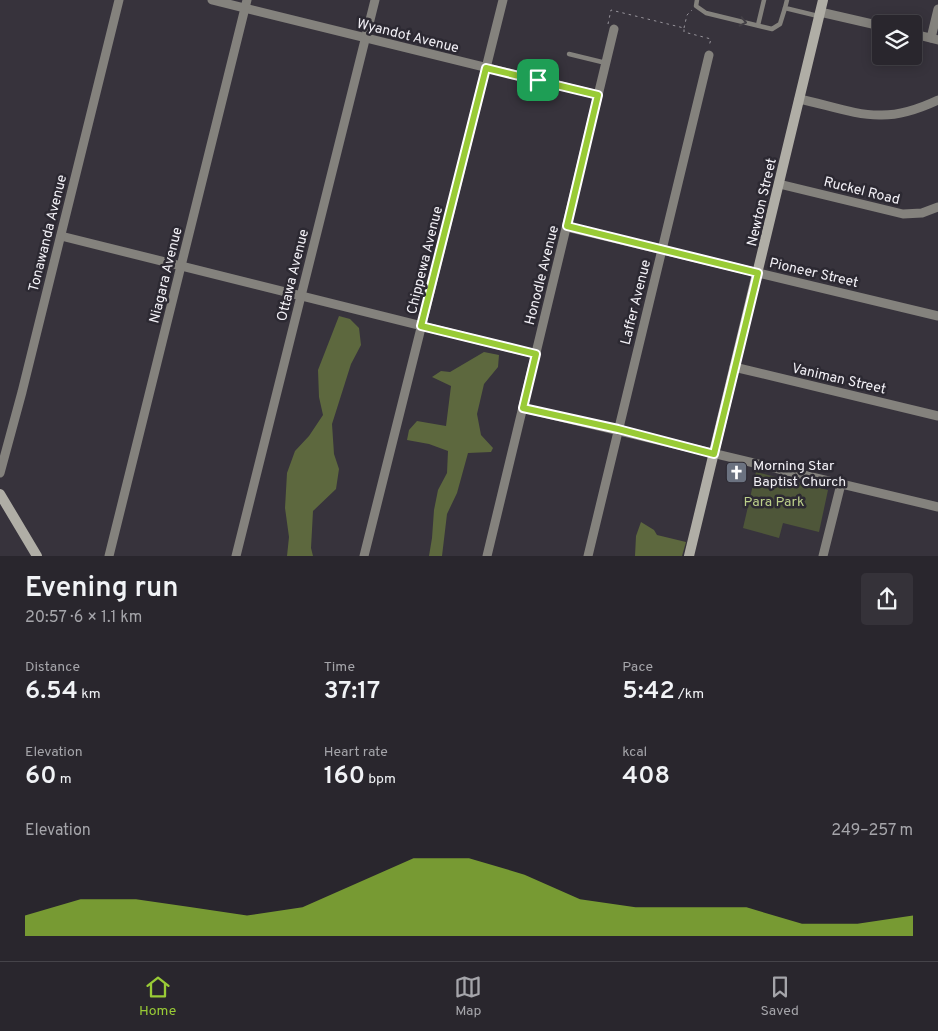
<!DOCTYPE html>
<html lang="en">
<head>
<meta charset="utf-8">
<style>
	body { margin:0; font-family:Overpass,sans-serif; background:#353239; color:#f1f3f6; height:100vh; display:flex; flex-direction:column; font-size:19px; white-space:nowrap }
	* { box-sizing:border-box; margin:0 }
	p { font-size:16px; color:#a5a5aa }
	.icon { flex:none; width:28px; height:28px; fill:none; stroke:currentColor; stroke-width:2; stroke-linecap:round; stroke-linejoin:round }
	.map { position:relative; height:556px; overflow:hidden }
	.side { display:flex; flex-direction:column; background:#29262d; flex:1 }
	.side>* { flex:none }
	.buttons { position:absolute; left:872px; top:15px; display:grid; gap:10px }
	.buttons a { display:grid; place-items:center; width:50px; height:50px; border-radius:5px; background:#29262d; box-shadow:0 2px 12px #0003,0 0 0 1px #454349; font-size:25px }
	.pin { position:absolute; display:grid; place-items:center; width:42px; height:42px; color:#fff; margin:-21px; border-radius:10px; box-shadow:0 2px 8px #0006 }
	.round { display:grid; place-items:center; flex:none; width:52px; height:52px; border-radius:5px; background:#353239 }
	.head { display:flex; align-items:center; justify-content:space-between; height:85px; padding:0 25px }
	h1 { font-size:28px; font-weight:600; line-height:38px }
	.metrics { display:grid; grid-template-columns:repeat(3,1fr); gap:8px; height:85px; padding:5px 25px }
	.metrics div { display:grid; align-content:center }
	.metrics b { font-size:25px; font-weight:600 }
	.metrics small { font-size:14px; font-weight:400 }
	.metrics p { font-size:14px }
	.chart { height:140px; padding:10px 25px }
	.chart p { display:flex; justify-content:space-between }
	.chart svg { width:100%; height:90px; margin-top:5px; fill:#99cb36; opacity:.7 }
	.tab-bar { display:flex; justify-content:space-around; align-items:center; height:70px; border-top:1px solid #454349; background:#29262d; font-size:14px; color:#a5a5aa }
	.tab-bar a { display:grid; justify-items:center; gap:2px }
	.tab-bar .on { color:#99cb36 }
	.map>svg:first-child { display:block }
	.green { fill:#4e5639 }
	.forest { fill:#5d683e }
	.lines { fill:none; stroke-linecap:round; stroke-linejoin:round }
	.path { stroke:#98959c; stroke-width:1; stroke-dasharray:2.5 4; stroke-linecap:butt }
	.lane { stroke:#84827d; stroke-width:4.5 }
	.street { stroke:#84827d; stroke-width:9 }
	.secondary { stroke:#b0aea6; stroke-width:10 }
	.oneway { stroke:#423f45 }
	.route-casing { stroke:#fff; stroke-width:10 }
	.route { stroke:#99cb36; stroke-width:6 }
	.labels { text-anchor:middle; stroke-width:5; stroke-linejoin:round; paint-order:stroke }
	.street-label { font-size:14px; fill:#f3f1f7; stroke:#2c2932 }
	.poi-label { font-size:14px; fill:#f3f1f7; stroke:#2c2932; text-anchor:start }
	.park-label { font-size:14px; fill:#bccf8a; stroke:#2c2932 }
</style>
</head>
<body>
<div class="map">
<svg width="938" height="556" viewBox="0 0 938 556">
	<rect width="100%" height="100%" fill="#37333c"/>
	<polygon class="green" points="756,472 828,490 819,532 783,523 779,538 743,528"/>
	<g class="forest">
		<polygon points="339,316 350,319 359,328 361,345 351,364 332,424 334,454 339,469 336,489 313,511 311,548 313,556 287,556 289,537 285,508 287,473 295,451 309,436 323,415 319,397 318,370"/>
		<polygon points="484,352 499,355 498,367 484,384 477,414 481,435 493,448 491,452 468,453 457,493 447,514 442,556 429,556 432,538 434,510 438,490 447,473 448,451 429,444 407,440 409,430 417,421 446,426 451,386 432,377 441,371 450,372"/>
		<polygon points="641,522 654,530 657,535 686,542 682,556 635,556 636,536"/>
	</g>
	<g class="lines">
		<g class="path">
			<polyline points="608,24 611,10 684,28 684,32 711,39 709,46"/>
			<polyline points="684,28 687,15 692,10"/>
		</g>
		<g class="lane">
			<polyline points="697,0 696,6 706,13 772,29 780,24 785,8"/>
			<polyline points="787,0 785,8 818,16"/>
			<polyline points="758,25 764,0"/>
			<polyline points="569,54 606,63"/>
		</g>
		<g class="street">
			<polyline points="212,0 598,95"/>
			<polyline points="820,12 881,26"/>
			<polyline points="914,34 938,40"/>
			<polyline points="931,38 938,9"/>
			<path d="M 799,99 C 825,104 856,116 882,115 C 901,115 921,108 938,100"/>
			<polyline points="779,184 903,214 922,213 938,207"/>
			<polyline points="567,227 938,316"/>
			<polyline points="61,236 535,354"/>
			<polyline points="734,367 938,416"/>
			<polyline points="523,408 938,507"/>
			<polyline points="0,473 22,392 119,0"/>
			<polyline points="109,556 247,0"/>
			<polyline points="236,556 375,0"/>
			<polyline points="364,556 503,0"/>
			<polyline points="487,556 614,29"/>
			<polyline points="588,556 709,55"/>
			<polyline points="823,556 841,484"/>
		</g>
		<g class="secondary">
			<polyline points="0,494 37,556"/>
			<polyline points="689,556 823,0"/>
		</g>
	</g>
	<defs><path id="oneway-chevron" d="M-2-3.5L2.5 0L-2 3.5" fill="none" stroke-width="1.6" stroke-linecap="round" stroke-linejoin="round" transform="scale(1.25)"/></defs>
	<use class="oneway" href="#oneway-chevron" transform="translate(743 22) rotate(13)"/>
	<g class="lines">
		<defs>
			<polygon id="route" points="486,68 598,95 567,226 758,273 714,454 618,429 523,408 536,354 421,326"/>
		</defs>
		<use href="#route" class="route-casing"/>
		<use href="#route" class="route"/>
	</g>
	<defs>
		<symbol id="church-square" viewBox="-11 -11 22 22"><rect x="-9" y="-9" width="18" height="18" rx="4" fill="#6b7280" stroke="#2c2932"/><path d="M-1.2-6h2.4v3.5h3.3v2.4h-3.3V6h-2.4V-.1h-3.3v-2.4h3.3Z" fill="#fff"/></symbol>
	</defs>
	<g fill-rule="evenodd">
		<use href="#church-square" x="724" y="460" width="25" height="25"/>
	</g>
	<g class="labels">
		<g class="street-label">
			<text transform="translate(408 35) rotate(14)" y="5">Wyandot Avenue</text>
			<text transform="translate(862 190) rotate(14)" y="5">Ruckel Road</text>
			<text transform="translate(761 202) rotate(-77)" y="5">Newton Street</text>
			<text transform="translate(47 233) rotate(-76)" y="5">Tonawanda Avenue</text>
			<text transform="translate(424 260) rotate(-76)" y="5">Chippewa Avenue</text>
			<text transform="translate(814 272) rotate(13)" y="5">Pioneer Street</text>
			<text transform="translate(165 275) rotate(-76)" y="5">Niagara Avenue</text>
			<text transform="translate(292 275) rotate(-76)" y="5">Ottawa Avenue</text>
			<text transform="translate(541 275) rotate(-76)" y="5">Honodle Avenue</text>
			<text transform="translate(635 302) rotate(-76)" y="5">Laffer Avenue</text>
			<text transform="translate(839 378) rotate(13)" y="5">Vaniman Street</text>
		</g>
		<g class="poi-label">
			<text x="753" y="470">Morning Star<tspan x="753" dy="16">Baptist Church</tspan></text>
		</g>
		<g class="park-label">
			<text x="774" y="506">Para Park</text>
		</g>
	</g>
</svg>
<div class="buttons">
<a><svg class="icon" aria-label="layers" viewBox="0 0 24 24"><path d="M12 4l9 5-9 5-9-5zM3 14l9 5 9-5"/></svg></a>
</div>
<div class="pin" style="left:538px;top:80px;background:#1e9e55"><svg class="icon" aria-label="arrive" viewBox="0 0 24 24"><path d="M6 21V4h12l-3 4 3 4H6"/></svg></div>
</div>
<section class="side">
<div class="head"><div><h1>Evening run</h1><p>20:57 · 6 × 1.1 km</p></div><a class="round"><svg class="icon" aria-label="share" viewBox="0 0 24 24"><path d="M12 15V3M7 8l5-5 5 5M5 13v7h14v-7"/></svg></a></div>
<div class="metrics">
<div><p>Distance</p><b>6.54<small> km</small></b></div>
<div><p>Time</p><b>37:17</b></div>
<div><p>Pace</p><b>5:42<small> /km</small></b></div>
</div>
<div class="metrics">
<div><p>Elevation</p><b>60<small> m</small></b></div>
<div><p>Heart rate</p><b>160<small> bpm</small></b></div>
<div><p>kcal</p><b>408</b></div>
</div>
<div class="chart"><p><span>Elevation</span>249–257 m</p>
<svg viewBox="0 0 160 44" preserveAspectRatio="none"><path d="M0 44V34L10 26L20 26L30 30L40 34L50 30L60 18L70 6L80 6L90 14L100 26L110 30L120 30L130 30L140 38L150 38L160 34V44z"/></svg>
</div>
</section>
<nav class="tab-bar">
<a class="on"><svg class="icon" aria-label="home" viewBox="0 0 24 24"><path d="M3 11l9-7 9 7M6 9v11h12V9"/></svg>Home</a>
<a><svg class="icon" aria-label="map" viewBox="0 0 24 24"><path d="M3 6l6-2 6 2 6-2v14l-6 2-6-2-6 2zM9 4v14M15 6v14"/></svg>Map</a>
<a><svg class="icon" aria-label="saved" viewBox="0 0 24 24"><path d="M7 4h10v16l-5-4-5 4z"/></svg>Saved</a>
</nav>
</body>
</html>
